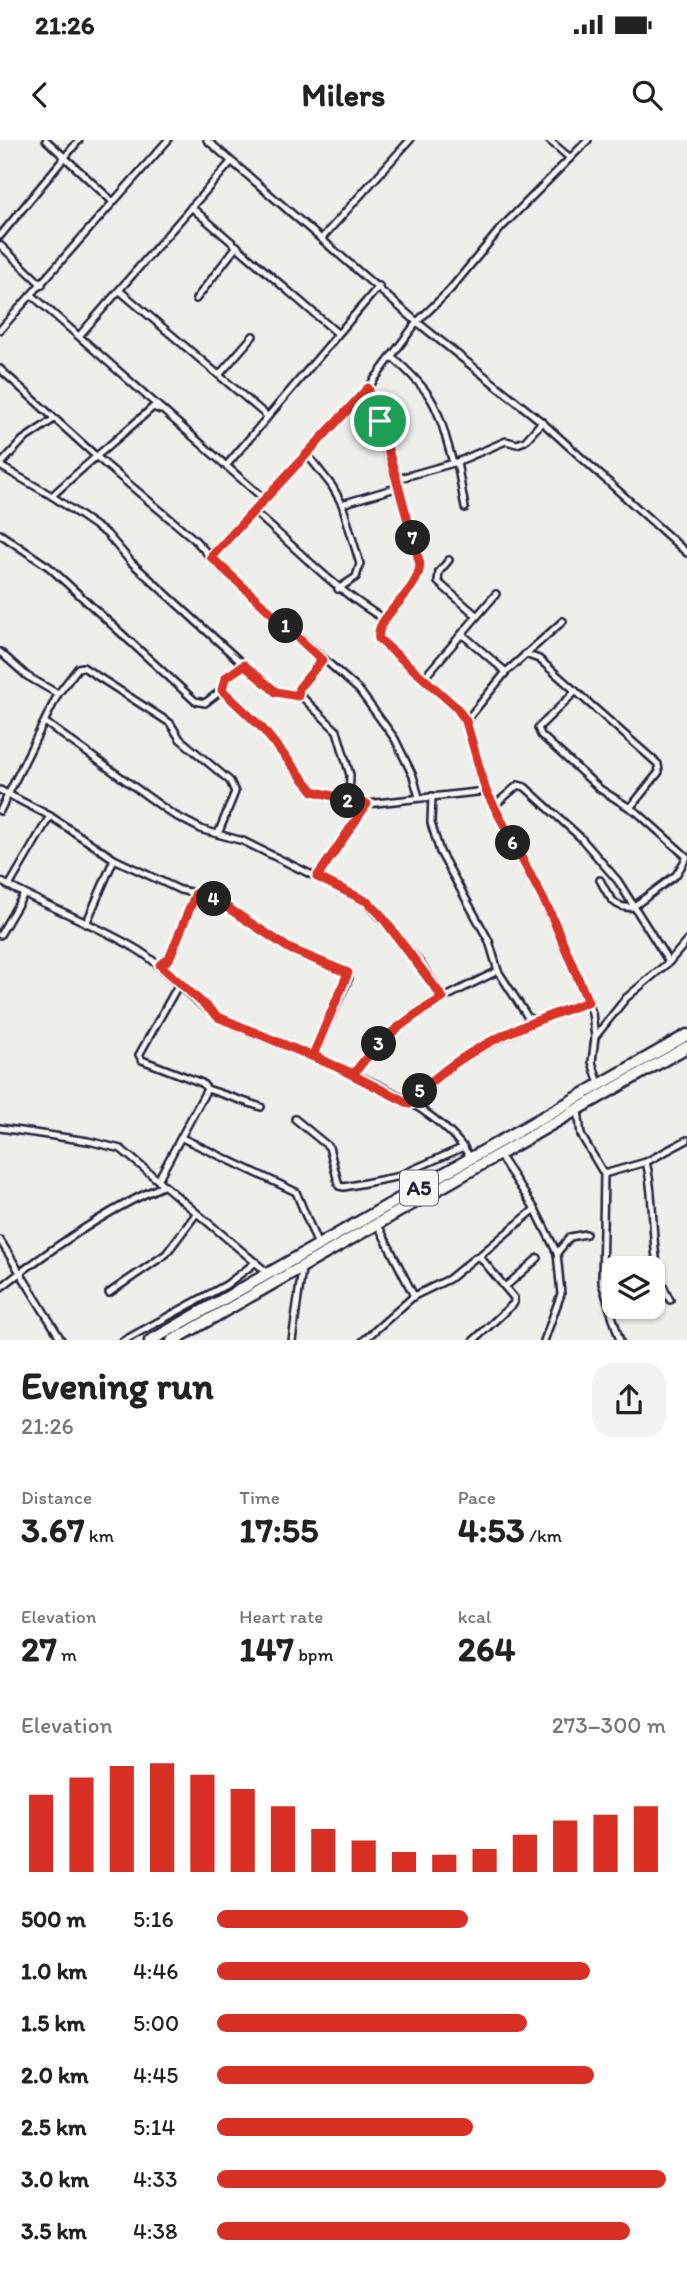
<!DOCTYPE html>
<html lang="en">
<head>
<meta charset="utf-8">
<style>
	body { margin:0; font-family:Itim,sans-serif; background:#f2f2f2; color:#222; height:100vh; display:flex; flex-direction:column; font-size:26px; white-space:nowrap }
	* { box-sizing:border-box; margin:0 }
	p { font-size:23px; color:#767676 }
	.icon { flex:none; width:38px; height:38px; fill:none; stroke:currentColor; stroke-width:2; stroke-linecap:round; stroke-linejoin:round }
	.map { position:relative; height:1200px; overflow:hidden }
	.sheet { display:flex; flex-direction:column; background:#fff; flex:1 }
	.sheet>* { flex:none }
	.tools { position:absolute; left:602px; top:1116px; display:grid; gap:14px }
	.tools a { display:grid; place-items:center; width:63px; height:63px; border-radius:14px; background:#fff; box-shadow:0 2px 5px #0004; font-size:35px }
	.pin { position:absolute; display:grid; place-items:center; width:60px; height:60px; color:#fff; margin:-30px; border:4px solid #fff; border-radius:50%; box-shadow:0 2px 7px #0007 }
	.km { position:absolute; width:35px; height:35px; margin:-18px; border-radius:50%; background:#222; color:#fff; font-size:19px; line-height:35px; text-align:center }
	.round { display:grid; place-items:center; flex:none; width:74px; height:74px; border-radius:21px; background:#f2f2f2 }
	.head { display:flex; align-items:center; justify-content:space-between; height:119px; padding:0 21px }
	h1 { font-size:38px; font-weight:700; line-height:52px }
	.stats { display:grid; grid-template-columns:repeat(3,1fr); gap:10px; height:119px; padding:7px 21px }
	.stats div { display:grid; align-content:center }
	.stats b { font-size:35px; font-weight:700 }
	.stats small { font-size:19px; font-weight:400 }
	.stats p { font-size:19px }
	.chart { height:196px; padding:14px 21px }
	.chart p { display:flex; justify-content:space-between }
	.chart svg { width:100%; height:126px; margin-top:7px; stroke:#d93025; stroke-width:6 }
	ul { padding:0 21px; list-style:none; font-size:23px }
	li { display:grid; grid-template-columns:112px 84px 1fr; align-items:center; height:52px }
	li i { height:18px; border-radius:9px; background:#d93025 }
	.status { display:flex; justify-content:space-between; align-items:center; height:49px; padding:0 35px; background:#fff; direction:ltr }
	.status svg { height:19px; fill:currentColor }
	header { display:flex; justify-content:space-between; align-items:center; height:91px; padding:0 21px; background:#fff; font-size:32px; font-weight:700 }
	.map>svg:first-child { display:block }
	.lines { fill:none; stroke-linecap:round; stroke-linejoin:round }
	.minor-casing { stroke:#22223b; stroke-width:10 }
	.trunk-casing { stroke:#22223b; stroke-width:15 }
	.minor { stroke:#f6f6f2; stroke-width:5 }
	.trunk { stroke:#f6f6f2; stroke-width:10 }
	.route-casing { stroke:#fff; stroke-width:14 }
	.route { stroke:#d93025; stroke-width:9 }
	.labels { text-anchor:middle; stroke-width:5; stroke-linejoin:round; paint-order:stroke }
	.shield { fill:#f6f6f2; stroke:#626272; stroke-width:2 }
	.shield-label { font-size:21px; font-weight:bold; fill:#22223b }
</style>
</head>
<body>
<div class="status"><b>21:26</b><svg viewBox="0 0 49 12"><path d="M0 12V9h3v3zM5 12V6h3v6zM10 12V3h3v9zM15 12V0h3v12zM26 1h20v11H26zM47 4h2v5h-2z"/></svg></div>
<header><svg class="icon" aria-label="back" viewBox="0 0 24 24"><path d="M15 5l-7 7 7 7"/></svg>Milers<svg class="icon" aria-label="search" viewBox="0 0 24 24"><circle cx="10" cy="10" r="6"/><path d="M15 15l6 6"/></svg></header>
<div class="map">
<svg width="687" height="1201" viewBox="0 0 687 1201">
	<rect width="100%" height="100%" fill="#eeeeeb"/>
	<filter id="ink" filterUnits="userSpaceOnUse"><feTurbulence type="fractalNoise" baseFrequency=".0143" numOctaves="2"/><feDisplacementMap in="SourceGraphic" scale="14" xChannelSelector="R" yChannelSelector="G"/><feConvolveMatrix kernelMatrix="1 2 1 2 8 2 1 2 1" color-interpolation-filters="sRGB"/></filter>
	<g filter="url(#ink)">
		<g class="lines">
			<defs>
				<g id="minor">
					<polyline points="46,0 112,61"/>
					<polyline points="207,0 417,182 542,282 687,413"/>
					<polyline points="549,0 570,18"/>
					<polyline points="191,67 337,193"/>
					<polyline points="0,96 79,0"/>
					<polyline points="322,98 410,0"/>
					<polyline points="0,105 42,145"/>
					<polyline points="120,151 267,276"/>
					<polyline points="33,156 264,359"/>
					<polyline points="196,159 237,106"/>
					<polyline points="0,190 168,0"/>
					<polyline points="79,196 231,22"/>
					<path d="M 391,216 C 437,256 437,266 453,323"/>
					<polyline points="0,229 98,318 194,399 220,427 359,550 395,599 413,636 419,657"/>
					<polyline points="219,235 253,196"/>
					<path d="M 368,248 L 420,424 C 419,454 375,476 379,500 L 456,567 L 466,581 L 486,651 L 549,772 L 592,873 L 595,897 L 592,922 L 599,944"/>
					<polyline points="306,313 332,346 342,364 360,424 356,437 338,449"/>
					<polyline points="457,322 465,368"/>
					<polyline points="0,325 23,300 54,279"/>
					<polyline points="0,326 52,356 107,394 131,422 244,525 225,538 222,550 262,588 313,651 367,664 486,651"/>
					<polyline points="226,326 379,146"/>
					<polyline points="397,339 457,322 506,301 517,304 525,301 542,282"/>
					<path d="M 52,356 C 85,325 120,297 153,267 L 160,270"/>
					<polyline points="342,364 399,347"/>
					<path d="M 253,371 C 298,409 335,451 386,480"/>
					<polyline points="0,394 49,427 195,561 205,563 222,550"/>
					<polyline points="211,417 368,248 417,182 449,151 501,88 588,0"/>
					<polyline points="449,420 439,432 438,442 476,475"/>
					<polyline points="462,494 506,532"/>
					<polyline points="0,512 27,536 58,554"/>
					<polyline points="525,514 539,519 658,624 659,632 630,668"/>
					<polyline points="322,520 297,552 337,591 350,635 349,661"/>
					<polyline points="244,525 276,552 298,556"/>
					<polyline points="424,538 496,454"/>
					<path d="M 576,551 L 538,588 L 541,595 L 600,649 L 638,673 L 687,717 L 676,735 L 633,767 C 614,770 608,755 600,740"/>
					<polyline points="466,581 506,532 563,481"/>
					<polyline points="46,583 172,674 203,690 243,701 367,762 420,823 444,858"/>
					<polyline points="0,650 50,676 114,719 180,750 210,756 290,809 348,833 349,838 313,915"/>
					<polyline points="432,656 431,683 440,712 489,801 498,831 527,876 535,882 588,861"/>
					<polyline points="494,666 518,645 525,647 580,697 618,741 669,822 626,858 595,897"/>
					<polyline points="0,671 58,554 78,528 83,527 170,583 180,599 230,641 235,652 218,694"/>
					<polyline points="317,737 367,664"/>
					<path d="M 0,741 C 44,766 94,783 138,810 C 168,828 192,863 219,877 C 291,916 428,945 471,1019"/>
					<polyline points="9,746 50,676"/>
					<polyline points="86,784 114,719"/>
					<polyline points="0,795 24,754"/>
					<polyline points="669,822 687,801"/>
					<polyline points="160,825 169,819 196,753"/>
					<path d="M 354,934 C 388,883 444,857 498,831"/>
					<polyline points="207,949 261,967"/>
					<path d="M 410,964 C 442,924 490,903 535,882"/>
					<polyline points="578,969 581,995 604,1034 602,1143 620,1201"/>
					<polyline points="295,979 329,1007 339,1046 344,1047 396,1037 464,1007"/>
					<polyline points="0,988 88,1001 121,1009 269,1134"/>
					<polyline points="182,998 296,1052 318,1105"/>
					<path d="M 646,1022 C 658,1067 646,1119 670,1160"/>
					<polyline points="604,1034 646,1022 687,1000"/>
					<polyline points="158,1040 207,949 202,943 142,920 139,915 180,842"/>
					<polyline points="535,1069 557,1113 561,1154 544,1201"/>
					<polyline points="377,1083 414,1156 449,1139 476,1117 480,1117 514,1158 514,1163 473,1201"/>
					<polyline points="0,1100 62,1201"/>
					<polyline points="557,1113 570,1097 586,1094"/>
					<polyline points="478,1117 535,1069 499,1015"/>
					<polyline points="505,1147 538,1118"/>
					<path d="M 0,1148 C 48,1111 107,1069 163,1046"/>
					<polyline points="109,1153 166,1114 196,1074"/>
					<polyline points="123,1201 226,1145 256,1122"/>
					<polyline points="292,1201 302,1129"/>
					<polyline points="363,1201 414,1156"/>
				</g>
				<g id="trunk">
					<polyline points="150,1201 687,895"/>
					<polyline points="172,1201 687,907"/>
				</g>
			</defs>
			<use href="#minor" class="minor-casing"/>
			<use href="#trunk" class="trunk-casing"/>
			<use href="#minor" class="minor"/>
			<use href="#trunk" class="trunk"/>
		</g>
	</g>
	<g class="lines" filter="url(#ink)">
		<defs>
			<path id="route" d="M 380,281 L 368,248 L 211,417 L 322,520 L 299,548 L 298,556 L 276,552 L 244,525 L 225,538 L 222,550 L 262,588 L 313,651 L 367,664 L 317,737 L 368,762 L 380,774 L 443,858 C 409,877 376,901 354,934 L 218,877 L 160,825 L 169,819 L 196,753 L 210,756 L 290,809 L 348,833 L 313,915 L 410,964 C 453,911 526,883 588,862 L 550,772 L 486,651 L 466,581 L 456,567 L 379,499 C 374,476 419,454 420,424 L 380,281"/>
		</defs>
		<use href="#route" class="route-casing"/>
		<use href="#route" class="route"/>
	</g>
	<g class="labels">
		<rect class="shield" x="400" y="1030.5" width="38" height="35" rx="5"/>
		<g class="shield-label">
			<text x="419" y="1055">A5</text>
		</g>
	</g>
</svg>
<div class="tools">
<a><svg class="icon" aria-label="layers" viewBox="0 0 24 24"><path d="M12 4l9 5-9 5-9-5zM3 14l9 5 9-5"/></svg></a>
</div>
<div class="pin" style="left:380px;top:281px;background:#1e9e55"><svg class="icon" aria-label="arrive" viewBox="0 0 24 24"><path d="M6 21V4h12l-3 4 3 4H6"/></svg></div>
<b class="km" style="left:286px;top:486px">1</b>
<b class="km" style="left:348px;top:661px">2</b>
<b class="km" style="left:379px;top:904px">3</b>
<b class="km" style="left:214px;top:759px">4</b>
<b class="km" style="left:420px;top:951px">5</b>
<b class="km" style="left:513px;top:703px">6</b>
<b class="km" style="left:413px;top:398px">7</b>
</div>
<section class="sheet">
<div class="head"><div><h1>Evening run</h1><p>21:26</p></div><a class="round"><svg class="icon" aria-label="share" viewBox="0 0 24 24"><path d="M12 15V3M7 8l5-5 5 5M5 13v7h14v-7"/></svg></a></div>
<div class="stats">
<div><p>Distance</p><b>3.67<small> km</small></b></div>
<div><p>Time</p><b>17:55</b></div>
<div><p>Pace</p><b>4:53<small> /km</small></b></div>
</div>
<div class="stats">
<div><p>Elevation</p><b>27<small> m</small></b></div>
<div><p>Heart rate</p><b>147<small> bpm</small></b></div>
<div><p>kcal</p><b>264</b></div>
</div>
<div class="chart"><p><span>Elevation</span>273–300 m</p>
<svg viewBox="0 0 160 44" preserveAspectRatio="none"><path d="M5 44V17M15 44V11M25 44V7M35 44V6M45 44V10M55 44V15M65 44V21M75 44V29M85 44V33M95 44V37M105 44V38M115 44V36M125 44V31M135 44V26M145 44V24M155 44V21"/></svg>
</div>
<ul>
<li><b>500 m</b>5:16<i style="width:56%"></i></li>
<li><b>1.0 km</b>4:46<i style="width:83%"></i></li>
<li><b>1.5 km</b>5:00<i style="width:69%"></i></li>
<li><b>2.0 km</b>4:45<i style="width:84%"></i></li>
<li><b>2.5 km</b>5:14<i style="width:57%"></i></li>
<li><b>3.0 km</b>4:33<i style="width:100%"></i></li>
<li><b>3.5 km</b>4:38<i style="width:92%"></i></li>
</ul>
</section>
</body>
</html>
